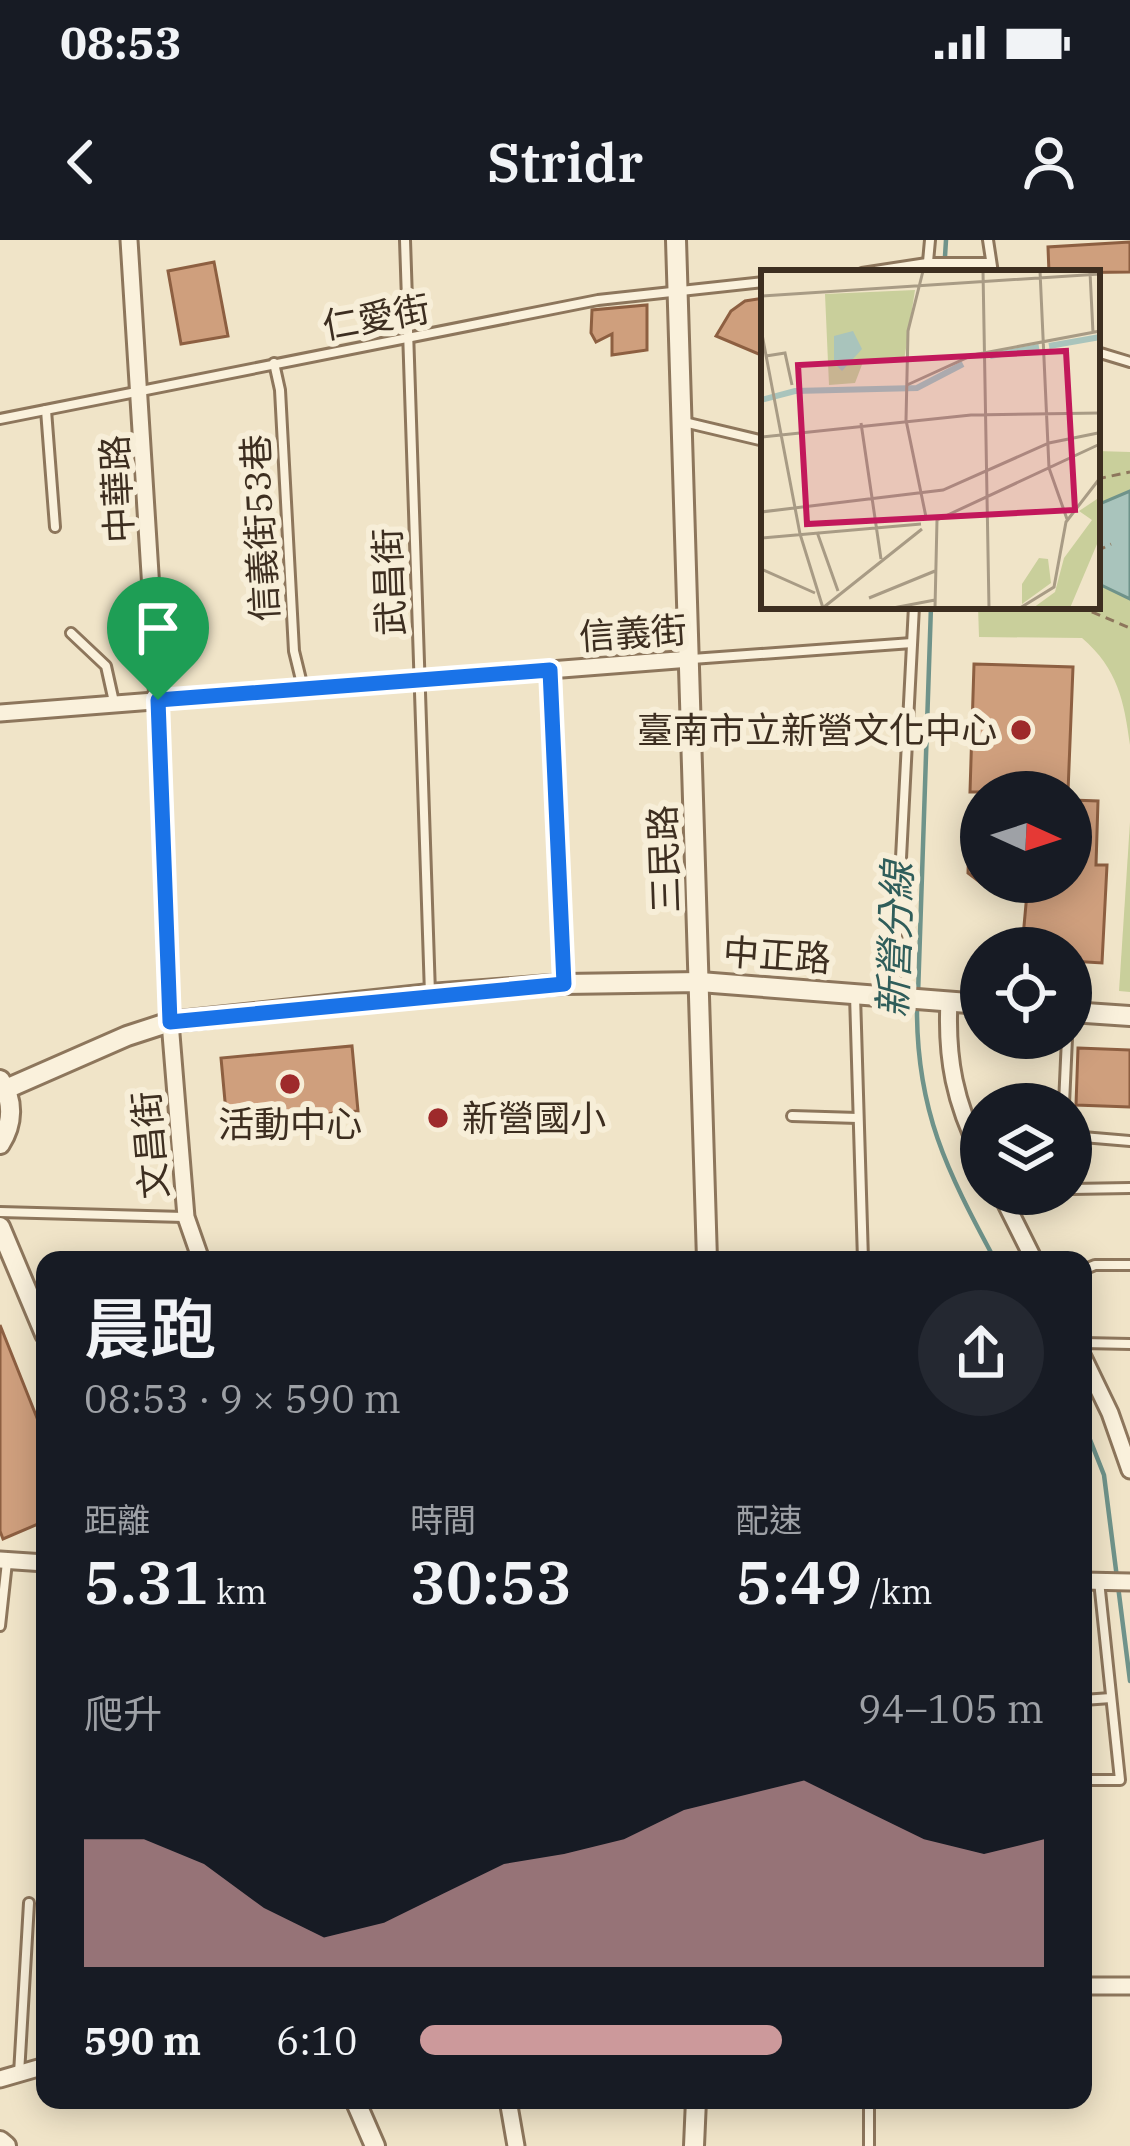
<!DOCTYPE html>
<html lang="zh-TW">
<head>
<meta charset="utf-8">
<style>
	body { margin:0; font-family:"IBM Plex Serif","Noto Sans TC",serif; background:#242831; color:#f1f3f6; height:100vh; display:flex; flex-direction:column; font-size:45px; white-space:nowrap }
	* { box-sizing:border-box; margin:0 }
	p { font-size:39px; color:#9ea1a6 }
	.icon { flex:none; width:66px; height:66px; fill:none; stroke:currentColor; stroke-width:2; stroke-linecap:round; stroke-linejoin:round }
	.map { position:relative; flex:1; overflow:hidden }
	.sheet { position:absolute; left:36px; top:1011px; width:1056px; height:858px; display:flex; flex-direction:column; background:#171b24; border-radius:24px; box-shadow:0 6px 30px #0003 }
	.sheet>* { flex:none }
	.needle { width:78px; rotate:93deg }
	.controls { position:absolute; left:960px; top:531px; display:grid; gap:24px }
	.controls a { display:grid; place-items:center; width:132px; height:132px; border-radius:50%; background:#171b24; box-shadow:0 6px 30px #0003; font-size:60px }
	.pin { position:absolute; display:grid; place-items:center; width:102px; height:102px; color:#fff; margin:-123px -51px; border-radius:50% 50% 50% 0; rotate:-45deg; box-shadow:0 0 12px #0007 }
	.pin .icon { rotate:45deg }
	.round { display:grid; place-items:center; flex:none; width:126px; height:126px; border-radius:63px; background:#242831 }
	.summary { display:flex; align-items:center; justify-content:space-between; height:204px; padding:0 48px }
	h1 { font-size:66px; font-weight:600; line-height:90px }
	.figures { display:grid; grid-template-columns:repeat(3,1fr); gap:18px; height:204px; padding:12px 48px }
	.figures div { display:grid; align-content:center }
	.figures b { font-size:60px; font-weight:600 }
	.figures small { font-size:33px; font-weight:400 }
	.figures p { font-size:33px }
	.chart { height:336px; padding:24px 48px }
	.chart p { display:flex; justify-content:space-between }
	.chart svg { width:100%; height:216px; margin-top:12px; fill:#cc999b; opacity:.7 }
	ul { padding:0 48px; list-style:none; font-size:39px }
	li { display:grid; grid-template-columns:192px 144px 1fr; align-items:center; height:90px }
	li i { height:30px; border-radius:15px; background:#cc999b }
	.status { display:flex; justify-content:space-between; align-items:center; height:84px; padding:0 60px; background:#171b24; direction:ltr }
	.status svg { height:33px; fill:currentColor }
	header { display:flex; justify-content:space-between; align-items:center; height:156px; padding:0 48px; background:#171b24; font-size:54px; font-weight:600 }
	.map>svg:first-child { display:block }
	.green { fill:#c9cf9b }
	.water { fill:#a9c4bc; stroke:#6f938a; stroke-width:3 }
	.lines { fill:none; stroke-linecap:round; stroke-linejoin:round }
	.stream { stroke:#6f938a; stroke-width:4.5 }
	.building { fill:#cf9f7d; stroke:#8d5f41; stroke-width:3 }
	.service-casing { stroke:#8d765c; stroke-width:14 }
	.minor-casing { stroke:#8d765c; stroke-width:21 }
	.tertiary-casing { stroke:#8d765c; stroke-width:24 }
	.path { stroke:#8d765c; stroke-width:3; stroke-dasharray:9 6; stroke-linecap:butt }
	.service { stroke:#faf1dc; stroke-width:8 }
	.minor { stroke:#faf1dc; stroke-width:15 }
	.tertiary { stroke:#faf1dc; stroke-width:18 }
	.route-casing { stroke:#fff; stroke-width:24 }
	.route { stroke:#1a73e8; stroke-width:15 }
	.poi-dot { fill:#9e2a2b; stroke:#f7eed8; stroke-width:4.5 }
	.labels { text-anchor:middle; stroke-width:12; stroke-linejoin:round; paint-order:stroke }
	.street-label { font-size:36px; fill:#3d2e20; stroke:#f7eed8 }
	.poi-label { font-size:36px; fill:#3d2e20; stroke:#f7eed8; text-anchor:end }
	.water-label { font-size:39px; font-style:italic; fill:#2f5d5a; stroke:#f7eed8 }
	.inset-river { fill:none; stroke:#a9c4bc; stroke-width:6 }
	.inset-road { fill:none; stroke:#a89b85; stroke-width:3 }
	.view { fill:#c2185b; fill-opacity:0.15; stroke:#c2185b; stroke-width:6 }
	.inset-edge { fill:none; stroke:#3d2e20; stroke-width:6 }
</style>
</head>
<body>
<div class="status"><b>08:53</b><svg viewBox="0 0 49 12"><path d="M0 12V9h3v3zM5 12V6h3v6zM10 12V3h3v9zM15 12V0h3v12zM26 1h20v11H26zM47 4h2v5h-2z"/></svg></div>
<header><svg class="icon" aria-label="back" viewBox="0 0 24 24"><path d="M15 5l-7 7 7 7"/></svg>Stridr<svg class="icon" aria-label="person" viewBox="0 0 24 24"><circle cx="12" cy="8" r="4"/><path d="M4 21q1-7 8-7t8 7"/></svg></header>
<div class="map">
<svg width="1130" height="1906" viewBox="0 0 1130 1906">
	<rect width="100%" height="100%" fill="#f0e4c8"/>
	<g class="green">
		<path d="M 1097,211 L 1130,212 L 1130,505 C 1124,461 1118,429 1082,398 L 979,397 L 978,366 L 1097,366 Z"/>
		<polygon points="1130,582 1130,752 1119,751"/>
	</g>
	<polygon class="water" points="1130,251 1130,359 1097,343 1097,265"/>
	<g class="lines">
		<g class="stream">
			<polyline points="944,33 946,0"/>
			<polyline points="918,755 931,366"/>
			<path d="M 917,766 C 916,870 947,931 995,1020"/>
			<polyline points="1083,1182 1104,1235 1130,1441"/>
		</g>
	</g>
	<g class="building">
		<polygon points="1130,2 1130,32 1049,33 1048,7"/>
		<polygon points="214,22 228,96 181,104 168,31"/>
		<polygon points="764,58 761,115 716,96 731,71 745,61"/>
		<polygon points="647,65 647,110 612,115 612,94 596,102 591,93 592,70"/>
		<polygon points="974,424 1073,427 1068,552 970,552"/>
		<polygon points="1071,560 1098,561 1096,625 1107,625 1102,723 1071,721 1071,708 1022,708 1028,642 1071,642"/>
		<polygon points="970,566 981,566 981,643 968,633"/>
		<polygon points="352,806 358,871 227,883 221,818"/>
		<polygon points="1078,808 1130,810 1130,867 1076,865"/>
		<polygon points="0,1085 45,1198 45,1281 3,1299 0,1291"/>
	</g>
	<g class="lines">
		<defs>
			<g id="service">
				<polyline points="405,0 430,754"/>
				<polyline points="988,0 993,33"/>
				<polyline points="862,33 927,23 989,23"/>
				<polyline points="927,33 930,0"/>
				<polyline points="1097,112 1130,122"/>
				<polyline points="274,123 280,150 294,411 303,448"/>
				<polyline points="46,170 55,287"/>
				<polyline points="0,179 598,60 764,42"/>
				<polyline points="684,182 764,201"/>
				<polyline points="71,393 106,426 114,462"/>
				<polyline points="692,419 912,403"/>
				<polyline points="550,431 564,740"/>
				<polyline points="894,754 914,366"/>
				<polyline points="855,755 863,1020"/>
				<polyline points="1064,864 1067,798"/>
				<polyline points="792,876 858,878"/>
				<polyline points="1071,896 1130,901"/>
				<polyline points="1071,949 1130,948"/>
				<polyline points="1009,966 1053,954"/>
				<polyline points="0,972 184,977"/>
				<polyline points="1083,1030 1095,1025 1130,1025"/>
				<polyline points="1083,1103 1130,1104"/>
				<polyline points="1083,1291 1083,1292"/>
				<polyline points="0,1386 7,1322"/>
				<polyline points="1083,1460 1111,1458"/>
				<polyline points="1083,1540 1120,1540 1099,1341"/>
				<polyline points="19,1834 29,1663"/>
				<polyline points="869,1906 869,1860"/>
			</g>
			<g id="minor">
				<polyline points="129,0 158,461 170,782 186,977 201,1020"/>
				<polyline points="0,473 690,419"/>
				<path d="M 949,761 C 946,819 955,863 981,915"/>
				<polyline points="1001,954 1034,1020"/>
				<polyline points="1083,1117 1110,1173 1130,1230"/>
				<polyline points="0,1320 45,1323"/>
				<polyline points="1083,1341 1130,1342"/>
				<polyline points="1083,1746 1130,1746"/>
				<polyline points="0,1839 45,1826"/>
				<polyline points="508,1860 516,1906"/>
			</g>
			<g id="tertiary">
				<polyline points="676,0 707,1020"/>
				<polyline points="1071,772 1130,776"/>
				<path d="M 0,840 C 14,860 13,884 0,904"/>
				<polyline points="6,849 127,796 170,782 430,754 564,744 700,742 981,764"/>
				<polyline points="0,987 45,1094"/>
				<polyline points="355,1860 375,1906"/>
				<polyline points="0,1901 6,1906"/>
				<polyline points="694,1906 696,1860"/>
			</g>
		</defs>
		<use href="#service" class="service-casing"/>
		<use href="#minor" class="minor-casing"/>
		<use href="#tertiary" class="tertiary-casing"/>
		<g class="path">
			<polyline points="1097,239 1130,232"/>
			<polyline points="1097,311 1111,304"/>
			<polyline points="1078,366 1130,388"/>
		</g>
		<use href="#service" class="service"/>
		<use href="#minor" class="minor"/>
		<use href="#tertiary" class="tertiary"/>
	</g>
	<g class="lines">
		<defs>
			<polygon id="route" points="550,430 564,744 170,782 158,460"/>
		</defs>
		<use href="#route" class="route-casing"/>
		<use href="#route" class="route"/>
	</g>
	<g class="poi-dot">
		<circle cx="1021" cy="490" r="12"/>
		<circle cx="290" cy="844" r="12"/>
		<circle cx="438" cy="878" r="12"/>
	</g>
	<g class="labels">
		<g class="street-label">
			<text transform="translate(376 77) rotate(-10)" y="13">仁愛街</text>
			<text transform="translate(117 249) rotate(-93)" y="13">中華路</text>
			<text transform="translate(260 288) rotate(-93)" y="13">信義街53巷</text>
			<text transform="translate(389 342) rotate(-92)" y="13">武昌街</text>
			<text transform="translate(633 393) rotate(-4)" y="13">信義街</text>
			<text transform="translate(664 619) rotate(-92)" y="13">三民路</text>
			<text transform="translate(777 715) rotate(4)" y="13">中正路</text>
			<text transform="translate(150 905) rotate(-95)" y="13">文昌街</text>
		</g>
		<g class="poi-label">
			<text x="997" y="503">臺南市立新營文化中心</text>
			<text x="462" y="891" text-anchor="start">新營國小</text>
			<text x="290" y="897" text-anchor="middle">活動中心</text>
		</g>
		<g class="water-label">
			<text transform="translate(895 700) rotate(-88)" y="14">新營分線</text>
		</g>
	</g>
	<g transform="translate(761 30)">
		<rect width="339" height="339" fill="#f0e4c8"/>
		<path d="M 154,20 L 143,91 L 102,92 L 94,113 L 68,115 L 64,24 ZM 339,227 L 339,267 L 309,338 L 272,338 L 294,322 L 303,288 L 331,250 L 318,241 ZM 278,288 L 287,289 L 290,313 L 261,334 L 261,314 Z" fill="#c9cf9b"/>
		<path d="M 92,61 L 101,79 L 81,101 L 73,93 L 73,66 Z" fill="#a9c4bc"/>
		<path class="inset-river" d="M 288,76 L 339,67M 229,86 L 278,77M 0,130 L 34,121 L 156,118 L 202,94"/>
		<path class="inset-road" d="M 162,1 L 147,61 L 145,150 L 165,247M 222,1 L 228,338M 279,1 L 288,198 L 306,249M 329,2 L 332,63M 0,26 L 339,4M 0,59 L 39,264 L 62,338M 5,86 L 24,83 L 31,115M 146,115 L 212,85 L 339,61M 100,153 L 120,289M 0,167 L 210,145 L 339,143M 0,242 L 182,220 L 288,173 L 337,163M 176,250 L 339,174M 56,262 L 77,321M 0,268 L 160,254M 0,299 L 54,323M 108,328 L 174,301M 63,337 L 161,259M 132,338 L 174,330M 174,338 L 176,250M 259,338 L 293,317 L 305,252 L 339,208"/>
		<path class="view" d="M 305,81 L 314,240 L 46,254 L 37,95 Z"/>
		<rect width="339" height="339" class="inset-edge"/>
	</g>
</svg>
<div class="controls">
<a><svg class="needle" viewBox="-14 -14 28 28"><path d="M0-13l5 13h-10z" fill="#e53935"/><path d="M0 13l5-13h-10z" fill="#9ea1a6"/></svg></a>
<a><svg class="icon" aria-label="locate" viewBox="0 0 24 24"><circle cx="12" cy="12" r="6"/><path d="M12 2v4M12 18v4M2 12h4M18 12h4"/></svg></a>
<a><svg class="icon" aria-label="layers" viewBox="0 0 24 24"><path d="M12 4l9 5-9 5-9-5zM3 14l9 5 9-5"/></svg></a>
</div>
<div class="pin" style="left:158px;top:460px;background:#1e9e55"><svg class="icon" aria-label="arrive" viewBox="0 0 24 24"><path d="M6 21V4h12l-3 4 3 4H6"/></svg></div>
<section class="sheet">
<div class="summary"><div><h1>晨跑</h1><p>08:53 · 9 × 590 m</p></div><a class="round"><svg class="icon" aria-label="share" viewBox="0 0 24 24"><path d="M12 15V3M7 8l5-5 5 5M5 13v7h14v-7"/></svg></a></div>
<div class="figures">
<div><p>距離</p><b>5.31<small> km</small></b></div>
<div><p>時間</p><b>30:53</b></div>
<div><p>配速</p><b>5:49<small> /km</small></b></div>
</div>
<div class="chart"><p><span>爬升</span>94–105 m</p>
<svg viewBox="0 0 160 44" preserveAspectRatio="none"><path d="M0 44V18L10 18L20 23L30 32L40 38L50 35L60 29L70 23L80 21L90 18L100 12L110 9L120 6L130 12L140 18L150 21L160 18V44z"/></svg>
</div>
<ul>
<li><b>590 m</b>6:10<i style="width:58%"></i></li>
</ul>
</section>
</div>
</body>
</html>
